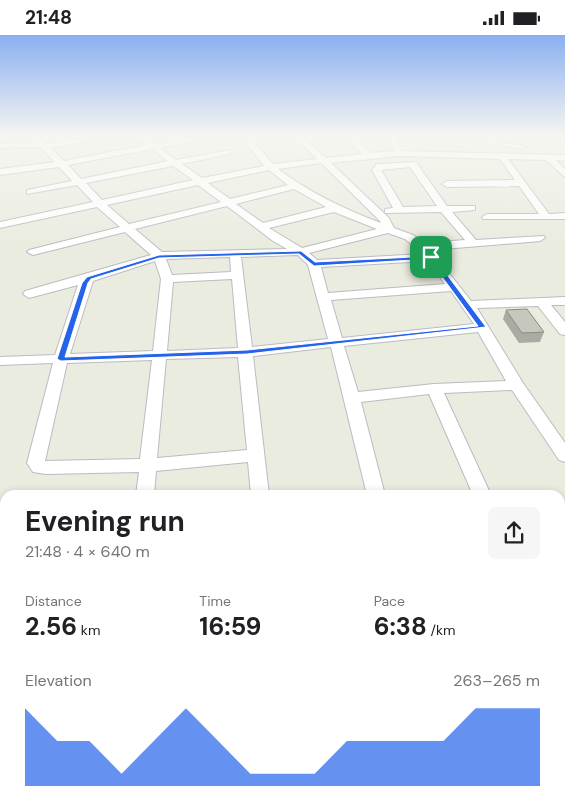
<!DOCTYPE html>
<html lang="en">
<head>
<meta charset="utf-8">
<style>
	body { margin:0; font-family:"DM Sans",sans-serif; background:#f6f6f6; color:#202124; height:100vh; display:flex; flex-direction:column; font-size:19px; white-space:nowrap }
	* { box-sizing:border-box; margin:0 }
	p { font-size:16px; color:#757577 }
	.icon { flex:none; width:28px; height:28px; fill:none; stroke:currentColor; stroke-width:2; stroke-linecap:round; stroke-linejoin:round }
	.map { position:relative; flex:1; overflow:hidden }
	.panel { position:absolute; left:0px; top:455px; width:565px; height:321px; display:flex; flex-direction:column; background:#fff; border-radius:15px 15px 0 0; box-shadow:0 2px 8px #0003 }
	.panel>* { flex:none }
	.pin { position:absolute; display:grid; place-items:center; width:42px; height:42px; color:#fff; margin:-21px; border-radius:10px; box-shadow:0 2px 8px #0006 }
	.round { display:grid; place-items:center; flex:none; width:52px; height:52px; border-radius:8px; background:#f6f6f6 }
	.head { display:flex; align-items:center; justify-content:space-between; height:85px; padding:0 25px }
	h1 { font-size:28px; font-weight:700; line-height:38px }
	.figures { display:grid; grid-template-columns:repeat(3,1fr); gap:8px; height:85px; padding:5px 25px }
	.figures div { display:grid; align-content:center }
	.figures b { font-size:25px; font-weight:700 }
	.figures small { font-size:14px; font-weight:400 }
	.figures p { font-size:14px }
	.chart { height:140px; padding:10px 25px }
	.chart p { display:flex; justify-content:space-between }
	.chart svg { width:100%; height:90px; margin-top:5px; fill:#2563eb; opacity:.7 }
	.status { display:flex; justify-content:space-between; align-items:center; height:35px; padding:0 25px; background:#fff; direction:ltr }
	.status svg { height:14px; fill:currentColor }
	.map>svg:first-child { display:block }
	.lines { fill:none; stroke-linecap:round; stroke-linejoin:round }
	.minor-casing { stroke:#bbbbc2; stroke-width:2 }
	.minor { fill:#fff; fill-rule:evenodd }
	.wall { fill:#aaaba3 }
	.building { fill:#c6c7bd; stroke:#8b8b84 }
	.route { fill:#2563eb; stroke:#fff; fill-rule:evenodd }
</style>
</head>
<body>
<div class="status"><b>21:48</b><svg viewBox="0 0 49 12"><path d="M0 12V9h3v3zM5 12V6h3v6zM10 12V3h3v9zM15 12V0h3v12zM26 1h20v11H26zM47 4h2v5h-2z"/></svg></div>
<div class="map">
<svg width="565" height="776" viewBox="0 0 565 776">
	<rect width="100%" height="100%" fill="#eaece0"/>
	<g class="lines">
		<defs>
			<g id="minor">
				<path d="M 31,101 L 39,101 L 47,109 L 93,101 L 110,101 L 51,113 L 64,126 L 146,110 L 135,101 L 144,101 L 155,109 L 199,101 L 215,101 L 160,113 L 176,125 L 230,115 L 230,119 L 182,129 L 202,143 L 264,131 L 241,101 L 249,101 L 273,129 L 317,124 L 294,101 L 302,101 L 326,123 L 362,119 L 344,101 L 353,101 L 371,118 L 394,116 L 387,101 L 395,101 L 402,116 L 565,120 L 565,126 L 556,125 L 565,134 L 565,142 L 546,125 L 508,124 L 549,179 L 565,178 L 565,184 L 483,184 L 482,182 L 487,179 L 539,179 L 519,151 L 447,152 L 442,149 L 447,146 L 515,145 L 500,124 L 399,121 L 331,128 L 389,183 L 394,193 L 413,200 L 425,208 L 465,205 L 441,177 L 385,178 L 385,174 L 393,173 L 372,135 L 377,129 L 416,127 L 447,171 L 475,171 L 475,175 L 452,177 L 476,205 L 544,201 L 545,203 L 540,206 L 431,215 L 471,266 L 565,262 L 565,270 L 551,270 L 565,287 L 565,300 L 560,299 L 538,271 L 477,273 L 523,348 L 565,408 L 565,427 L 559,425 L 512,355 L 444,358 L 491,460 L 473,460 L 429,359 L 361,367 L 385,460 L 367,460 L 331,312 L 253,321 L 269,460 L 251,460 L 248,427 L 156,436 L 154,460 L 136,460 L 139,437 L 46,439 L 33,437 L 27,428 L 53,328 L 0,330 L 0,322 L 55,320 L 78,250 L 29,263 L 23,259 L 25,256 L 151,220 L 125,197 L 33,220 L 27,217 L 29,215 L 120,192 L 97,172 L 0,193 L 0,187 L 93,167 L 77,150 L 27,159 L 27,155 L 72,146 L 59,132 L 0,140 L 0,134 L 55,127 L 40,112 L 0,113 L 0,109 L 36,107 ZM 152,114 L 168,126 L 81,144 L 68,130 ZM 321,128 L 380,186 L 381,188 C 344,174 310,158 278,134 ZM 173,131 L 193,145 L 102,165 L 86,148 ZM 410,132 L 437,171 L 403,172 L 381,135 ZM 269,135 L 288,150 L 230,164 L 208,148 ZM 198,150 L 221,167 L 129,189 L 107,170 ZM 294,154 L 326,172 L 263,188 L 236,169 ZM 227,171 L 273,206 L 287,214 L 162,217 L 135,194 ZM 334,177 L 377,194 L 302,213 L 269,193 ZM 388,198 L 405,204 L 423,219 L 317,225 L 309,218 ZM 298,220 L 308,230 L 328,304 L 252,312 L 241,222 ZM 230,222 L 231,237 L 172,240 L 166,224 ZM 155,226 L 161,244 L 153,316 L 70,319 L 93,246 ZM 428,226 L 445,249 L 328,258 L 321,232 ZM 232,244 L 238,313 L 167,316 L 173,247 ZM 451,256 L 474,289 L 342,303 L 331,265 ZM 478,297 L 506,346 L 434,349 L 358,357 L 344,311 ZM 238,322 L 247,415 L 157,423 L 166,324 ZM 152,325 L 140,424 L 45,426 L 67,328 Z"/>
				<polygon points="449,101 467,101 526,112 522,114"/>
				<polygon points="0,562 5,563 5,583 0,582"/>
				<polygon points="560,599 565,599 565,722 560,724"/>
				<polygon points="5,758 5,771 21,771 19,776 0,776 0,760"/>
				<polygon points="560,759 565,761 565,776 542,776 542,771 560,771"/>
				<rect x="330" y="771" width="28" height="5"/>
			</g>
		</defs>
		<use href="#minor" class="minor-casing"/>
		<use href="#minor" class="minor"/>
	</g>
	<polygon class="wall" points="506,275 544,297 540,307 519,308 503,284"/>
	<polygon class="building" points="527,274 544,297 522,298 506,275"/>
	<linearGradient id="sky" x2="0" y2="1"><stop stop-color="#8aaff1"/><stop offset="0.48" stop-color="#f6f6f1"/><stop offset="1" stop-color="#f6f6f1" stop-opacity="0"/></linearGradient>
	<rect width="565" height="210" fill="url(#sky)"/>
	<path class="route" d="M 301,216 L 315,227 L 433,221 L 486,292 L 247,319 L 61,326 L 57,324 L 82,248 L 87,242 L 159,220 ZM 299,219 L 314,231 L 429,224 L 478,291 L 247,315 L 65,322 L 88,248 L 91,244 L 159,223 Z"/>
</svg>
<div class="pin" style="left:431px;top:222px;background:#1e9e55"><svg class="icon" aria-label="arrive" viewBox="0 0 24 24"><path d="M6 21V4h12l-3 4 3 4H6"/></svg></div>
<section class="panel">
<div class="head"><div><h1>Evening run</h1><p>21:48 · 4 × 640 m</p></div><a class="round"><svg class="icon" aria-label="share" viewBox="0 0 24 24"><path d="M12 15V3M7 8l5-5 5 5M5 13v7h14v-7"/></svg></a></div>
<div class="figures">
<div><p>Distance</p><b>2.56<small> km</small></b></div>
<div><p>Time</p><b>16:59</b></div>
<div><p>Pace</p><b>6:38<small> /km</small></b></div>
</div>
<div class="chart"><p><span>Elevation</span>263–265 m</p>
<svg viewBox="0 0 160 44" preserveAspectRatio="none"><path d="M0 44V6L10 22L20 22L30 38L40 22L50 6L60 22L70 38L80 38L90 38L100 22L110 22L120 22L130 22L140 6L150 6L160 6V44z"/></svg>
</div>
</section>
</div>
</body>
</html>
